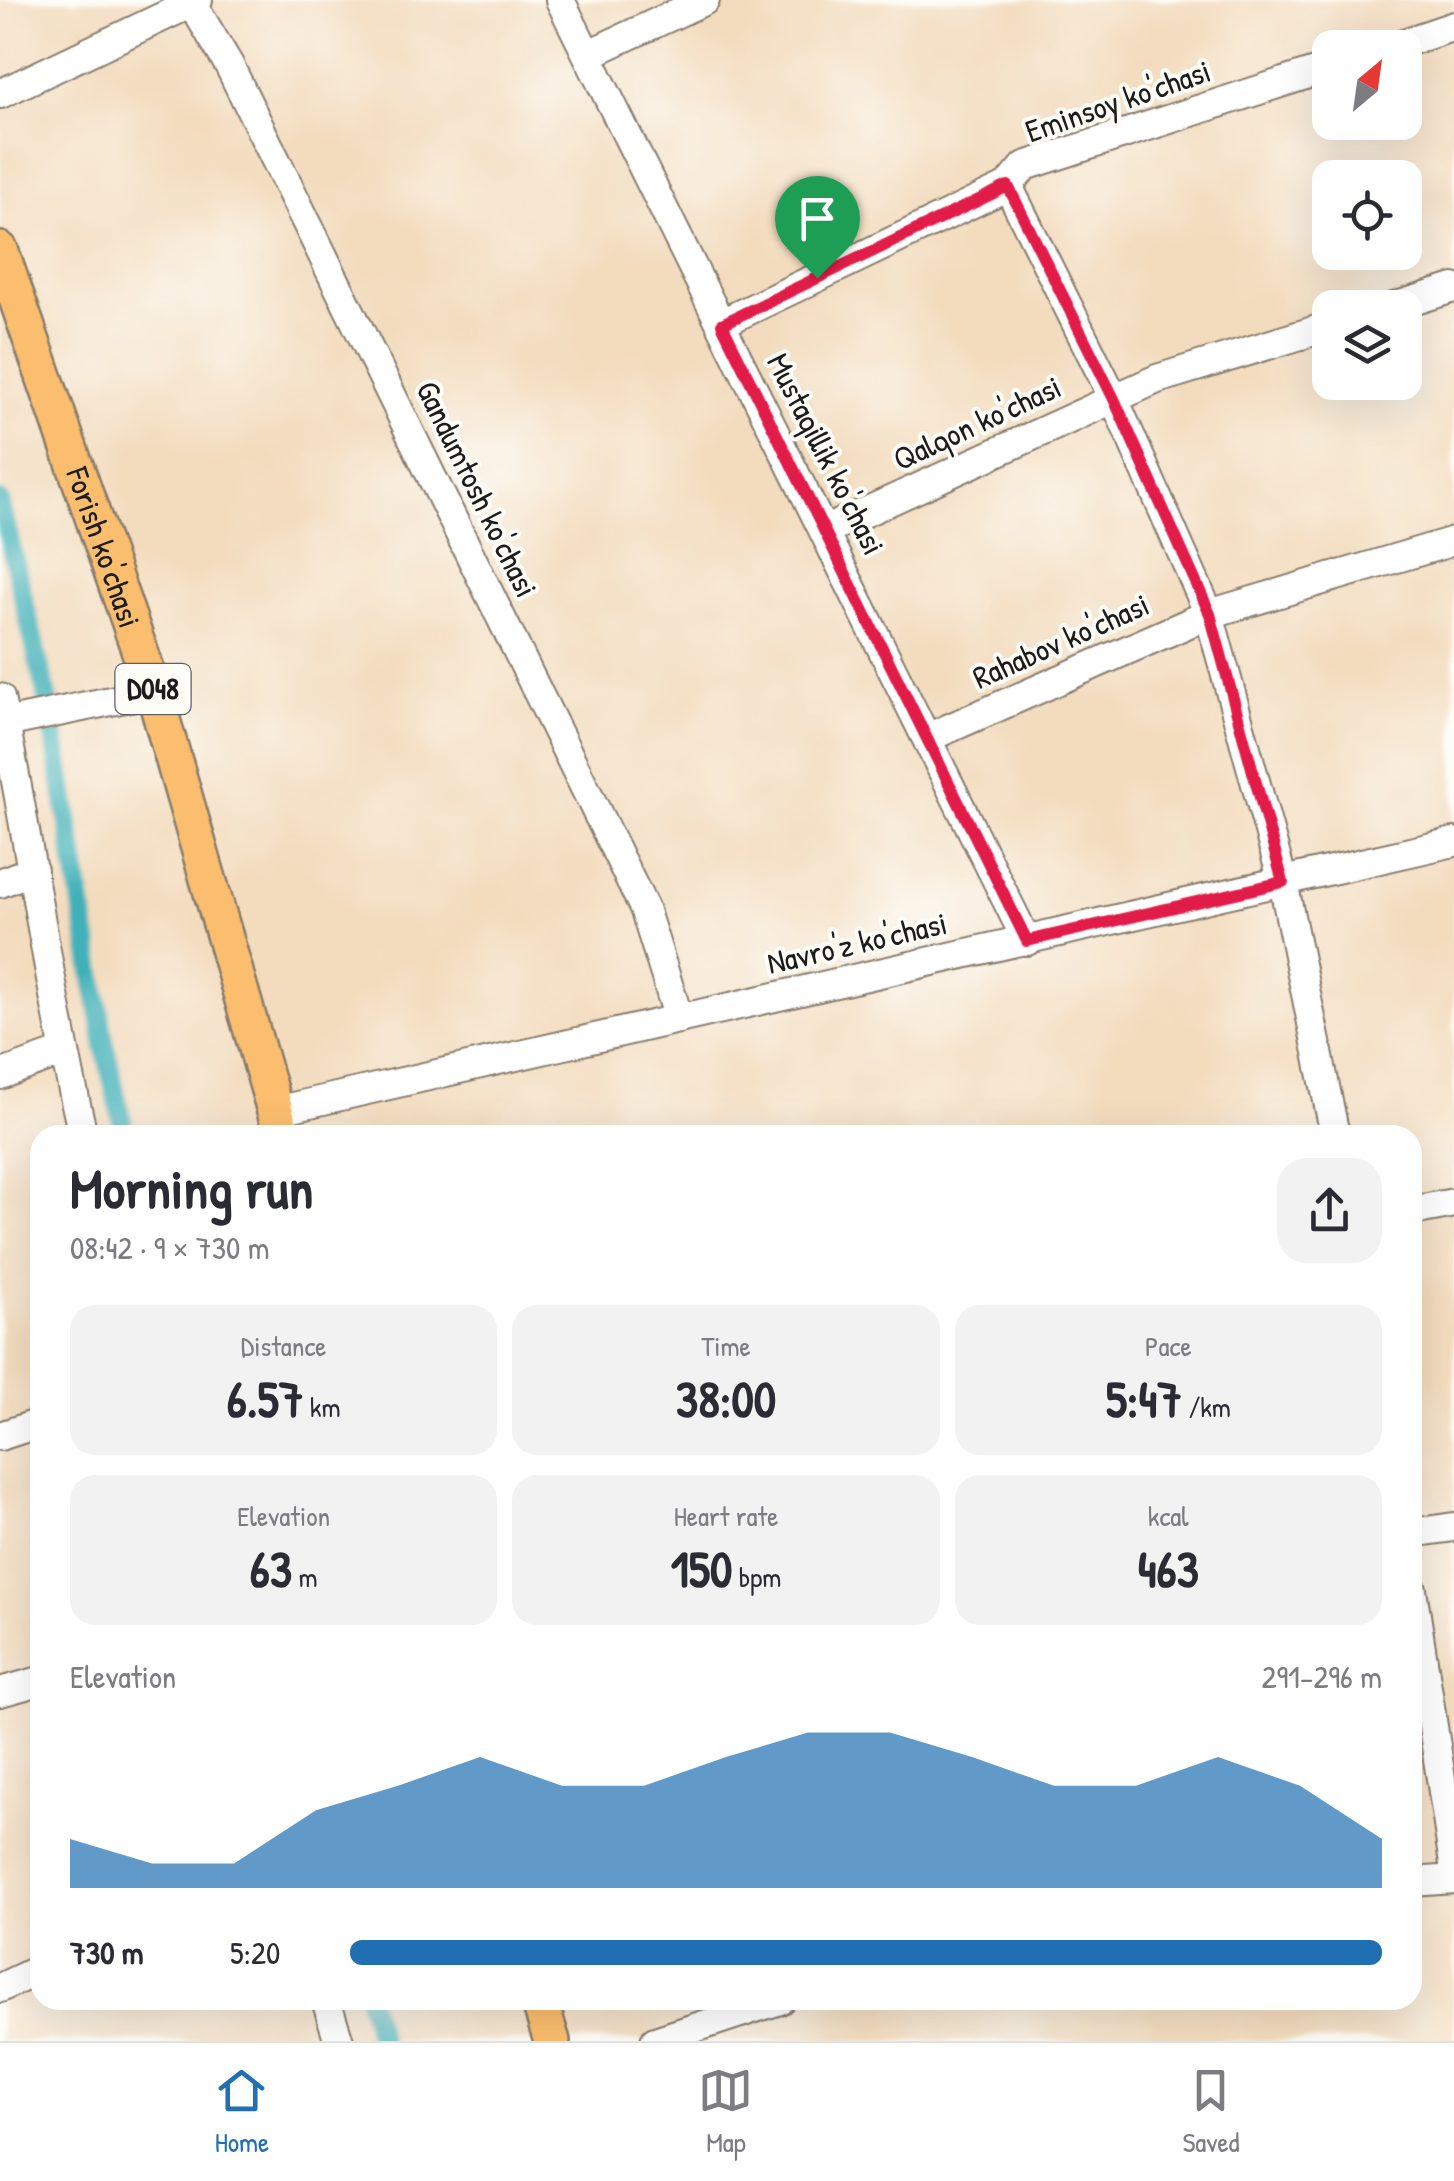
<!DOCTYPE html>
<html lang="en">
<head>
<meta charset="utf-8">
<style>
	body { margin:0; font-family:"Patrick Hand",sans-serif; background:#f2f2f3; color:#2b2b33; height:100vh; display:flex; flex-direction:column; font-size:38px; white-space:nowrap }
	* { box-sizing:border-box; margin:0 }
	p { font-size:32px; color:#7c7c81 }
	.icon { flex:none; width:55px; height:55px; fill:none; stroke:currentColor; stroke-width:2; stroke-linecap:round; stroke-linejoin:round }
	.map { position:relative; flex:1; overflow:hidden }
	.sheet { position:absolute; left:30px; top:1125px; width:1392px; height:885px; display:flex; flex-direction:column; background:#fff; border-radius:30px; box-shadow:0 10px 40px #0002 }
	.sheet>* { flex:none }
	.needle { width:65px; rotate:29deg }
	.tools { position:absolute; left:1312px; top:30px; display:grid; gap:20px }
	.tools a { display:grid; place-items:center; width:110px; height:110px; border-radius:20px; background:#fff; box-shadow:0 10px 40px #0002; font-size:50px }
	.pin { position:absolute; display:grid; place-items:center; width:85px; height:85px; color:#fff; margin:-102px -42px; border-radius:50% 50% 50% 0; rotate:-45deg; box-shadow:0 0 10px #0007 }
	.pin .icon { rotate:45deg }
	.round { display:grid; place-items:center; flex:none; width:105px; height:105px; border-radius:30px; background:#f2f2f3 }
	.head { display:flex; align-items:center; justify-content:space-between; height:170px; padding:0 40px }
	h1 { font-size:55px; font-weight:800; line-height:75px }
	.figures { display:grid; grid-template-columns:repeat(3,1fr); gap:15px; height:170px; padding:10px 40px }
	.figures div { display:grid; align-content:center; border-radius:25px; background:#f2f2f3; text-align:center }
	.figures b { font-size:50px; font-weight:800 }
	.figures small { font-size:28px; font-weight:400 }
	.figures p { font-size:28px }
	.chart { height:280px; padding:20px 40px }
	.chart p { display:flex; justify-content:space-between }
	.chart svg { width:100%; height:180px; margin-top:10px; fill:#1f6fb2; opacity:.7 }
	ul { padding:0 40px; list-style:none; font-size:32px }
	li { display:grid; grid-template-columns:160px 120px 1fr; align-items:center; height:75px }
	li i { height:25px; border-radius:12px; background:#1f6fb2 }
	.menu { display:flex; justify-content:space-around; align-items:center; height:140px; border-top:2px solid #e1e1e2; background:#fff; font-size:28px; color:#7c7c81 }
	.menu a { display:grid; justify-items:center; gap:5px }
	.menu .on { color:#1f6fb2 }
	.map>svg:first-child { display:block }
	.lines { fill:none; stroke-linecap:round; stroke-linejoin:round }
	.canal { stroke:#41b1b9; stroke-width:20 }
	.minor-casing { stroke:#887c6d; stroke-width:32 }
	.major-casing { stroke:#887c6d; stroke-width:40 }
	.minor { stroke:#fff; stroke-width:28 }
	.major { stroke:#fbbe6e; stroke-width:35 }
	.route-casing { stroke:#fff; stroke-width:20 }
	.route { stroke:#e11d48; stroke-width:12 }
	.labels { text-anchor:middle; stroke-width:8; stroke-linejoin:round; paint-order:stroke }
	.shield { fill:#fdfcf7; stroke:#605f5e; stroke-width:2.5 }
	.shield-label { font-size:30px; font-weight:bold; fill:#1c1c1c }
	.street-label { font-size:32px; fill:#1c1c1c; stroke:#fdfcf7 }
</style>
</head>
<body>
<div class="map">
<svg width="1454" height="2041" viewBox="0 0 1454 2041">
	<rect width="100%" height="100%" fill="#fdfcf7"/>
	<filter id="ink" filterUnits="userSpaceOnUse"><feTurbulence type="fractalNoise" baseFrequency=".01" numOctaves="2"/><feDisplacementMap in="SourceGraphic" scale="20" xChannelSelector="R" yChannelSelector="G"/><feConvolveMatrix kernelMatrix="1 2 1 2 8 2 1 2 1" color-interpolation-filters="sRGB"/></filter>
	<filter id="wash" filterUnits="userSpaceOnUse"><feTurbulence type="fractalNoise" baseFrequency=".0048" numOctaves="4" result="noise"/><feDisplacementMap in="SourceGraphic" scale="40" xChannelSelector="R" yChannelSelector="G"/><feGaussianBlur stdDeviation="2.25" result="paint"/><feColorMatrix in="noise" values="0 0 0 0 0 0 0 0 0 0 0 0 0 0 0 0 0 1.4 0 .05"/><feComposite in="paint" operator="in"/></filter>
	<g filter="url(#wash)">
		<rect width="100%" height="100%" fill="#f3dcbe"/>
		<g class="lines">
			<g class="canal">
				<polyline points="0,501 51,714 105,1047 125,1135"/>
				<polyline points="368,2000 380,2041"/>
			</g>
		</g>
	</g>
	<g filter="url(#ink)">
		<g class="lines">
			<defs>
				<g id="minor">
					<polyline points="190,0 229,65 644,908 679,1019"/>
					<polyline points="560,0 1027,941"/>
					<polyline points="1389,48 1454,26"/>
					<polyline points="589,54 705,0"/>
					<polyline points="0,94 198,0"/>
					<polyline points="1008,186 1114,399 1209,614 1283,882 1335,1135"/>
					<polyline points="1390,308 1454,288"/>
					<polyline points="722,323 1008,186 1025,166 1330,67"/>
					<polyline points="826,530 1157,379 1330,326"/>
					<path d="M 0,698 C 30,843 49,991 83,1135"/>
					<polyline points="5,723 154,692"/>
					<polyline points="927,738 1209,614 1454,541"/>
					<polyline points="0,883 33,870"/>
					<polyline points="0,1075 63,1052"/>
					<polyline points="275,1111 1454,842"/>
					<polyline points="1412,1211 1454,1203"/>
					<polyline points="0,1436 40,1423"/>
					<polyline points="1412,1533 1454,1527"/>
					<polyline points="1412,1589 1454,1864"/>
					<polyline points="0,1692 40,1681"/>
					<polyline points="1412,1882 1454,1879"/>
					<polyline points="0,1988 40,1969"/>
					<polyline points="326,2000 339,2041"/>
					<polyline points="655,2041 780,2000"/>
				</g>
				<g id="major">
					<path id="s1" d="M 0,250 L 154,692 L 282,1135"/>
					<polyline points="539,2000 552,2041"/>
				</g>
			</defs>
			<use href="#minor" class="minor-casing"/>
			<use href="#major" class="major-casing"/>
			<use href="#minor" class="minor"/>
			<use href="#major" class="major"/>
		</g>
	</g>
	<g class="lines" filter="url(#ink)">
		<defs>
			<polygon id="route" points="1008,186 1114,399 1210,614 1283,882 1027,941 722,324"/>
		</defs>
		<use href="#route" class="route-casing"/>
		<use href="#route" class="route"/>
	</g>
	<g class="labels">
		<rect class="shield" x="115.5" y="664" width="75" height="50" rx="8"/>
		<g class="shield-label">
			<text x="153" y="699">D048</text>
		</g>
		<g class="street-label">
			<text transform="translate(1118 101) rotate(-19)" y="11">Eminsoy ko'chasi</text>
			<text transform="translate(977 423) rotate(-25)" y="11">Qalqon ko'chasi</text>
			<text transform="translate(826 454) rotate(63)" y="11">Mustaqillik ko'chasi</text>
			<text transform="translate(477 489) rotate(64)" y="11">Gandumtosh ko'chasi</text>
			<text dy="11" stroke="none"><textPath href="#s1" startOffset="315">Forish ko'chasi</textPath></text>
			<text transform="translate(1061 641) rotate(-24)" y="11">Rahabov ko'chasi</text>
			<text transform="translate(857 943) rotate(-13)" y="11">Navro'z ko'chasi</text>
		</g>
	</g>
</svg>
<div class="tools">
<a><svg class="needle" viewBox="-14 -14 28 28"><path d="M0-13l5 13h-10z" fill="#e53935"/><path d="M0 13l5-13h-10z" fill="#7c7c81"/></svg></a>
<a><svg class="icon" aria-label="locate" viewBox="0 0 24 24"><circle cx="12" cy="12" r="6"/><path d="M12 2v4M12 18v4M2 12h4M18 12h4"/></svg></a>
<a><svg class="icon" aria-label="layers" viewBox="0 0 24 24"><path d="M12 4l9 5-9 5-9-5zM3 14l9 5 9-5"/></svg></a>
</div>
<div class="pin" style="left:817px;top:278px;background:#1e9e55"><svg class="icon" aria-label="arrive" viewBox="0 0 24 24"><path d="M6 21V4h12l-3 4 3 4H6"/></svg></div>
<section class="sheet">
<div class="head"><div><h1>Morning run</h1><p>08:42 · 9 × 730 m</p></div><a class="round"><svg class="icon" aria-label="share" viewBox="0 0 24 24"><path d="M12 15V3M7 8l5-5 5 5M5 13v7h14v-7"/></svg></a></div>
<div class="figures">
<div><p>Distance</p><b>6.57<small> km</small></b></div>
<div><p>Time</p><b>38:00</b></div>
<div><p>Pace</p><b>5:47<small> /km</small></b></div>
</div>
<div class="figures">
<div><p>Elevation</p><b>63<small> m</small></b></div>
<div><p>Heart rate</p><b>150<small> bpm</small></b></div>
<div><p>kcal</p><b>463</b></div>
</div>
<div class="chart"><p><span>Elevation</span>291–296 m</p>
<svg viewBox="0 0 160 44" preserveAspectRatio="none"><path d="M0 44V32L10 38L20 38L30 25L40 19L50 12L60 19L70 19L80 12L90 6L100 6L110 12L120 19L130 19L140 12L150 19L160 32V44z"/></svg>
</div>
<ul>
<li><b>730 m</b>5:20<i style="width:100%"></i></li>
</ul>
</section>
</div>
<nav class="menu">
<a class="on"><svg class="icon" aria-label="home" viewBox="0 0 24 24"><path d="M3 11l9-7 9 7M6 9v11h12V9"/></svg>Home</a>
<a><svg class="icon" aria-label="map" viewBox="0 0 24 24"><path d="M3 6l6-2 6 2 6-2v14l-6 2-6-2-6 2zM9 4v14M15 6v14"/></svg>Map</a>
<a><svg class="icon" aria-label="saved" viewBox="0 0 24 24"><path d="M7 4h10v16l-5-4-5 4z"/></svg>Saved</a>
</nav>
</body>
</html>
